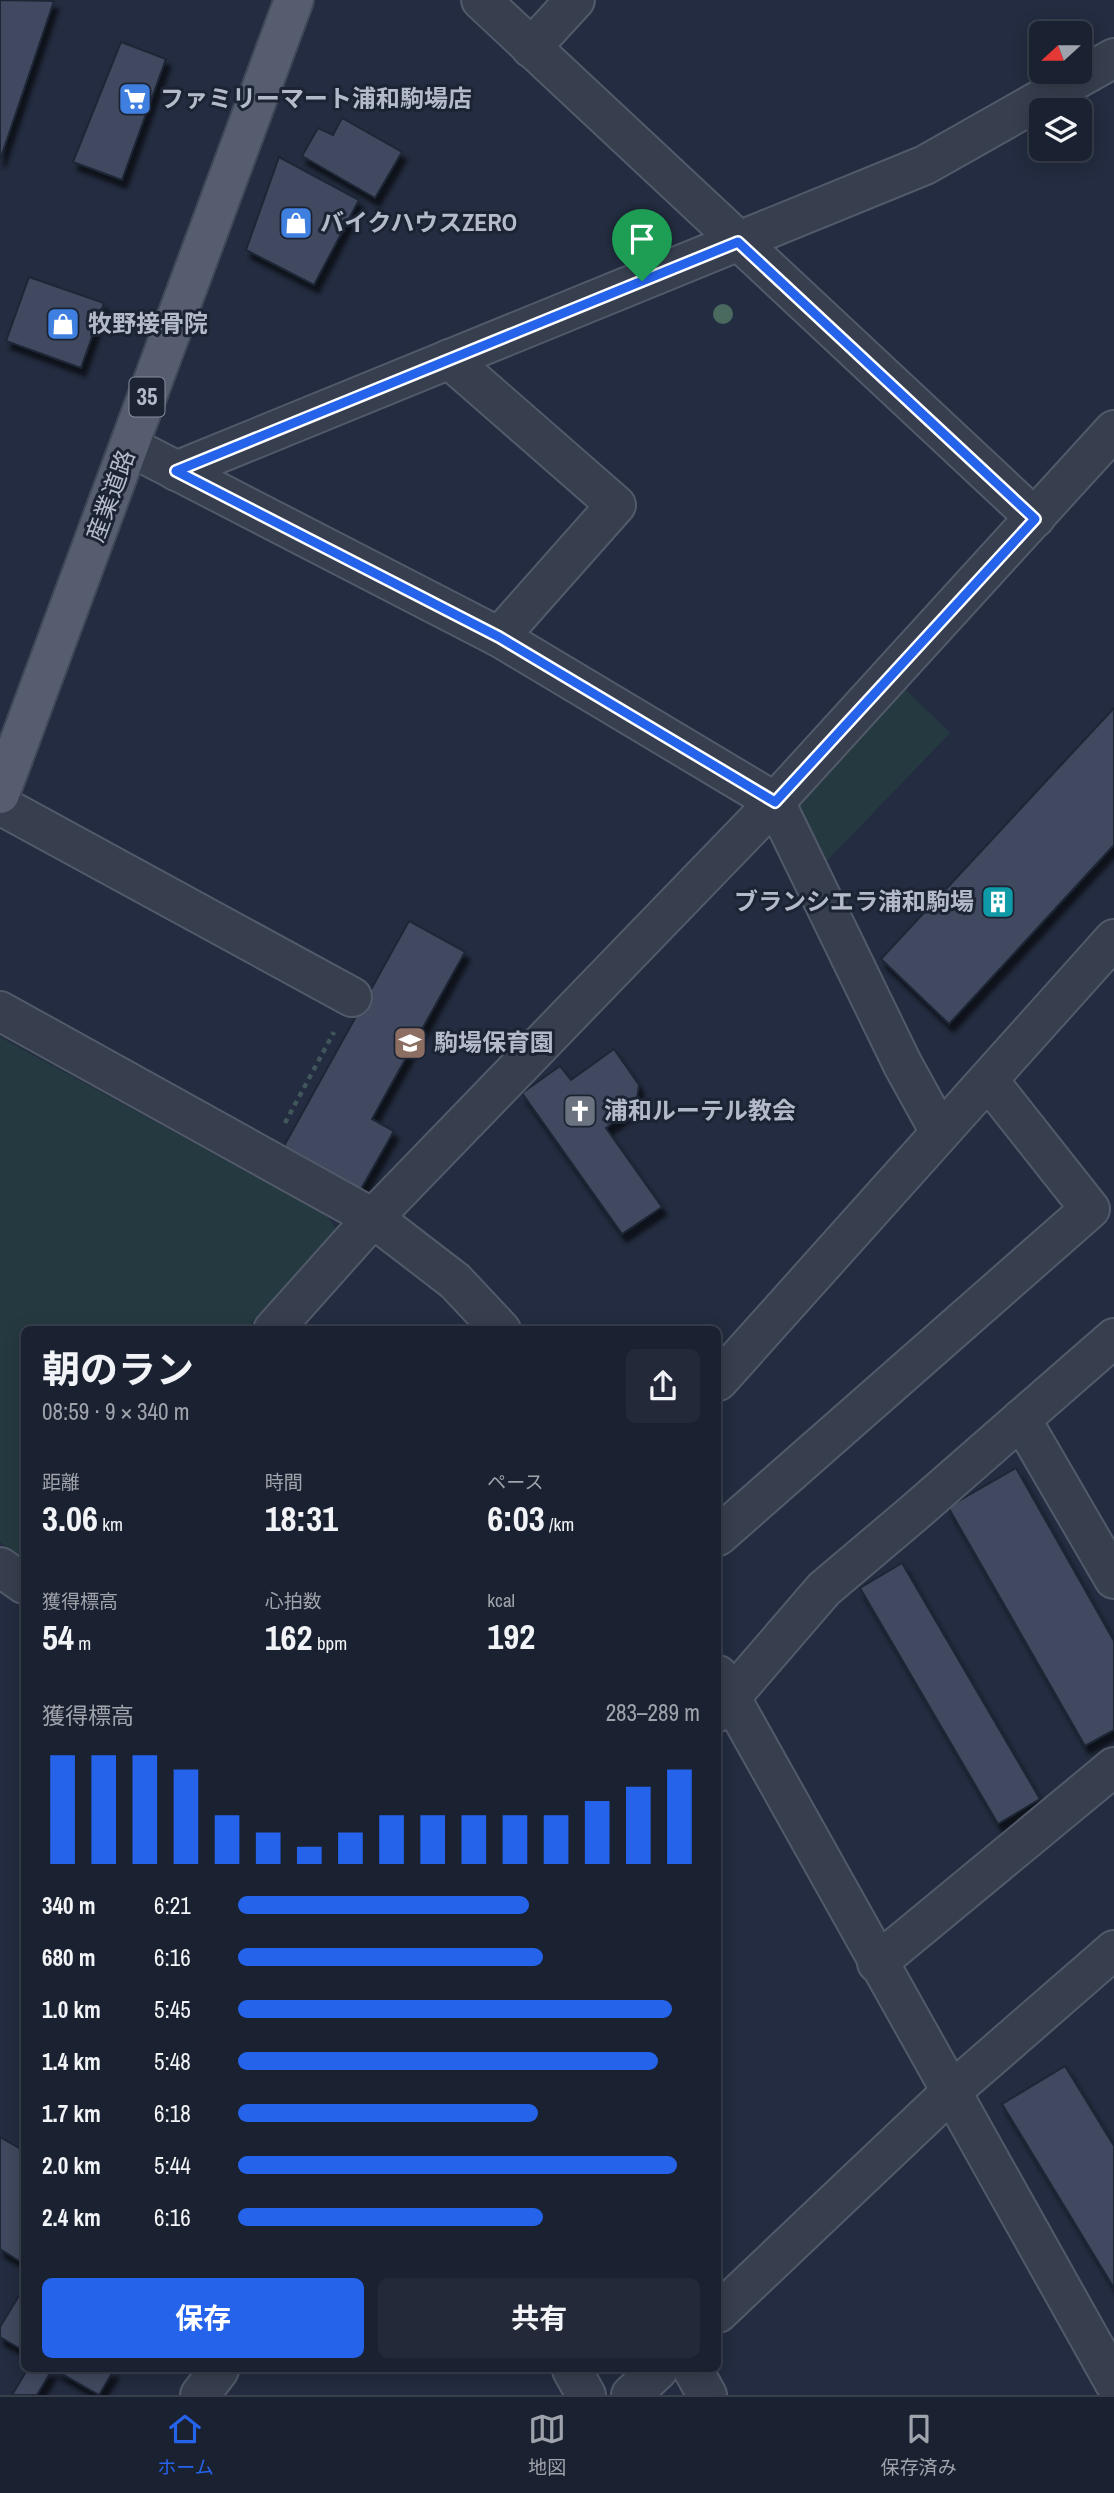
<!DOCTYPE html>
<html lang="ja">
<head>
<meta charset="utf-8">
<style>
	body { margin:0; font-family:"Archivo Narrow","Noto Sans JP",sans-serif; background:#232938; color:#f1f3f6; height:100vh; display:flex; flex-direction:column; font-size:26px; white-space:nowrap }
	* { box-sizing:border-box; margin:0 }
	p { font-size:23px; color:#9fa3ab }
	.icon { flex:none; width:38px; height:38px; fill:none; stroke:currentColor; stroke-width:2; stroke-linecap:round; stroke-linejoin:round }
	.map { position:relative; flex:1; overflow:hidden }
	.panel { position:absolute; left:21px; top:1326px; width:700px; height:1046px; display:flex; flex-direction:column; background:#1a2130; border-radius:10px; box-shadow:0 4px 18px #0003,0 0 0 2px #383e4c }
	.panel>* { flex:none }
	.needle { width:46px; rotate:249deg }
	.tools { position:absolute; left:1029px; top:21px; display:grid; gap:14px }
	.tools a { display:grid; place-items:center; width:63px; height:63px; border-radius:10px; background:#1a2130; box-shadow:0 4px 18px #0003,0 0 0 2px #383e4c; font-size:35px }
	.pin { position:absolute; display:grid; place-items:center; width:60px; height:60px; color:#fff; margin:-72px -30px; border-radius:50% 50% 50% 0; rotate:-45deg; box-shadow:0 0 7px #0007 }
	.pin .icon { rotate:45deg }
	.round { display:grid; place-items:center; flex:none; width:74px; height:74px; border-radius:10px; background:#232938 }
	.summary { display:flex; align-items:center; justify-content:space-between; height:119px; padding:0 21px }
	h1 { font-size:38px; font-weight:700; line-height:52px }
	.metrics { display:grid; grid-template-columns:repeat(3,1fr); gap:10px; height:119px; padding:7px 21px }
	.metrics div { display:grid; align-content:center }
	.metrics b { font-size:35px; font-weight:700 }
	.metrics small { font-size:19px; font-weight:400 }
	.metrics p { font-size:19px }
	.chart { height:196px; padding:14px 21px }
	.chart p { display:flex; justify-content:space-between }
	.chart svg { width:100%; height:126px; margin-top:7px; stroke:#2563eb; stroke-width:6 }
	.cta { display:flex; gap:14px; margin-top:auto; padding:14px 21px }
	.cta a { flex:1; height:80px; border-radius:10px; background:#2563eb; color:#fff; font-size:28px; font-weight:700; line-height:80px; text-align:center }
	.cta a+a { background:#232938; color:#f1f3f6 }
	ul { padding:0 21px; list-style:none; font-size:23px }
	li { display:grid; grid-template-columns:112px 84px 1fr; align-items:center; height:52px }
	li i { height:18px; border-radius:9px; background:#2563eb }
	.menu { display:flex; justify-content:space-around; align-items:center; height:98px; border-top:2px solid #383e4c; background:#1a2130; font-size:19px; color:#9fa3ab }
	.menu a { display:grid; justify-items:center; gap:4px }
	.menu .active { color:#2563eb }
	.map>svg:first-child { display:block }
	.green { fill:#253a40 }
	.building { fill:#3f4a5f; stroke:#1e2636; stroke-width:2; filter:url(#shadow) }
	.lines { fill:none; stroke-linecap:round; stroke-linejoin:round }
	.minor-casing { stroke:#525a6a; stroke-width:42 }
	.major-casing { stroke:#404858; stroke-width:42 }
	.path { stroke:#40565a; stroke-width:4.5; stroke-dasharray:5 5; stroke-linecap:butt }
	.minor { stroke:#373f4f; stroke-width:38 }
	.major { stroke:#555d6f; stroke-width:38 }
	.tree { fill:#4a6a60 }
	.route-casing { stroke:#fff; stroke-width:14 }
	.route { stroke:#2563eb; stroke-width:9 }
	.labels { text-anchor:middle; stroke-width:6; stroke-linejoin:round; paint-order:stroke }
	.shield { fill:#1c2434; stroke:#868d9d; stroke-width:2 }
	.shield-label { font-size:23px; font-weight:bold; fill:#b3baca }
	.poi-label { font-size:24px; font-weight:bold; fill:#b3baca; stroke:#1c2434; text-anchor:start }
	.street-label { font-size:24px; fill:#b3baca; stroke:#1c2434 }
</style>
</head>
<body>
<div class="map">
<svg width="1114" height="2395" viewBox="0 0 1114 2395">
	<defs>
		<filter id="shadow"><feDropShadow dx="4.5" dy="8" stdDeviation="2" flood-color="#0009"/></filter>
	</defs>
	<rect width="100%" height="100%" fill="#232c40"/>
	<g class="green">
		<polygon points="898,682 950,733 822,866 793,810"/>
		<polygon points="0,1037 326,1215 336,1229 245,1330 24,1330 24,1559 0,1542"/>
	</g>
	<g class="building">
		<polygon points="0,0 54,1 0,160"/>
		<polygon points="121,42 166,59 122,180 73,162"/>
		<polygon points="342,118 402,152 375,198 302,156 318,128 333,135"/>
		<polygon points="279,157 359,200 314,285 246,250"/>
		<polygon points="29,277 104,303 81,368 6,341"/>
		<polygon points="1114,708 1114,845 949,1024 881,959"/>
		<polygon points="409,921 465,952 372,1119 394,1131 361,1189 284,1146"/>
		<polygon points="614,1049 639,1085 636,1106 606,1128 662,1207 622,1234 522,1093 560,1066 571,1080"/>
		<polygon points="1016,1468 1114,1641 1114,1730 1085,1746 948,1507"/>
		<polygon points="902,1563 1040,1799 998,1824 860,1588"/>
		<polygon points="1065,2066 1114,2146 1114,2288 1002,2104"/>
		<polygon points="0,2137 24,2151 24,2264 0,2249"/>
		<polygon points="20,2294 24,2297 24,2351 0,2337 0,2327"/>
		<polygon points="27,2370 52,2370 37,2395 12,2395"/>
		<polygon points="55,2370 114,2370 99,2395"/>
	</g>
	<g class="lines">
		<defs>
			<g id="minor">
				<polyline points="481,0 1035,518"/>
				<polyline points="531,48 575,0"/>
				<polyline points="449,359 616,505 499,637"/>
				<polyline points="129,446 499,637 775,802 903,1065 940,1132"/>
				<polyline points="176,471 925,165 1114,58"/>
				<polyline points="0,805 352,997"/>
				<polyline points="0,1011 373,1218 455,1281 501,1330"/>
				<polyline points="273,1330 373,1218 775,802 1114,430"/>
				<polyline points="718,1381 1114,939"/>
				<polyline points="1021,1419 1114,1579"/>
				<polyline points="718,1536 1090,1209 988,1080"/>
				<polyline points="0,1567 24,1584"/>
				<polyline points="718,1675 1114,2382"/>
				<polyline points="718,1712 824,1589 915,1512 1114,1338"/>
				<polyline points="877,1963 1114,1767"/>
				<polyline points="718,2313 952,2091 1114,1950"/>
				<polyline points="572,2370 586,2395"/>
				<polyline points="693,2370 707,2395"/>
				<polyline points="200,2395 219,2370"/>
				<polyline points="631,2395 658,2370"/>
			</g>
			<polyline id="major" points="0,794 294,0"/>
		</defs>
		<use href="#minor" class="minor-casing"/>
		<use href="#major" class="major-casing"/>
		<polyline class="path" points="285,1123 334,1032"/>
		<use href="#minor" class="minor"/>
		<use href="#major" class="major"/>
	</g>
	<circle class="tree" cx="723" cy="314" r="10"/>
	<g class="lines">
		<defs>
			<polygon id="route" points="738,242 1035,519 775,802 499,637 176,471"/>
		</defs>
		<use href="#route" class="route-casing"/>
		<use href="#route" class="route"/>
	</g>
	<defs>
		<symbol id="supermarket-square" viewBox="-11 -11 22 22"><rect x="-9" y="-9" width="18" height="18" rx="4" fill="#3f7fe0" stroke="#1c2434"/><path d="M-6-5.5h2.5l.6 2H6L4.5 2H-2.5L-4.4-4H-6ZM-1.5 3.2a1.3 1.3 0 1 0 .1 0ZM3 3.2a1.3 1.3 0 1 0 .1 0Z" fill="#fff"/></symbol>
		<symbol id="shop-square" viewBox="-11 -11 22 22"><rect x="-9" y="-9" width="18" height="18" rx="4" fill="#3f7fe0" stroke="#1c2434"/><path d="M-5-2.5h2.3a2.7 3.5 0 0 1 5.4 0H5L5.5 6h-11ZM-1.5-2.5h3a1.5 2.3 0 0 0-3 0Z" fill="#fff"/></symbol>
		<symbol id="building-square" viewBox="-11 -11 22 22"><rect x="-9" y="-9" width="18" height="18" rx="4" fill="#0f9aa8" stroke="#1c2434"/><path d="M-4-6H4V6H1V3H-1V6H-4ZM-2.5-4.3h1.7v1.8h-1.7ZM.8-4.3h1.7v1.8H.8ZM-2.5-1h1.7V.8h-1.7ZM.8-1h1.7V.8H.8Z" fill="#fff"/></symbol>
		<symbol id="school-square" viewBox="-11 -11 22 22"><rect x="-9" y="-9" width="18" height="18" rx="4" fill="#8d6e63" stroke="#1c2434"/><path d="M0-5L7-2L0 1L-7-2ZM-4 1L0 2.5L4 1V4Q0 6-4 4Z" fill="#fff"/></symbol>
		<symbol id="church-square" viewBox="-11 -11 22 22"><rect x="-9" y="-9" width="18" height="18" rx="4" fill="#6b7280" stroke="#1c2434"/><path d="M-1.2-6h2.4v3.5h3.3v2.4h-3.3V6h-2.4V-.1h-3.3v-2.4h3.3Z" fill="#fff"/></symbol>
	</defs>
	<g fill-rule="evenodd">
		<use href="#supermarket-square" x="116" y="80" width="38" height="38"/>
		<use href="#shop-square" x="277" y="204" width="38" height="38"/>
		<use href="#shop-square" x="44" y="305" width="38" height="38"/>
		<use href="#building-square" x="979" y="883" width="38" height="38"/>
		<use href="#school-square" x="391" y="1024" width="38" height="38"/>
		<use href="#church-square" x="561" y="1092" width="38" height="38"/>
	</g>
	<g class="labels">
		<rect class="shield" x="129.5" y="377.5" width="35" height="39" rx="5"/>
		<g class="shield-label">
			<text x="147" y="405">35</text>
		</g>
		<g class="poi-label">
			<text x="160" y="107">ファミリーマート浦和駒場店</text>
			<text x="320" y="231">バイクハウスZERO</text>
			<text x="88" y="332">牧野接骨院</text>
			<text x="974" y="910" text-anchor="end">ブランシエラ浦和駒場</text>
			<text x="434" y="1051">駒場保育園</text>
			<text x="604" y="1119">浦和ルーテル教会</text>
		</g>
		<g class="street-label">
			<text transform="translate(111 496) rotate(-70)" y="8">産業道路</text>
		</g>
	</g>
</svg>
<div class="tools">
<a><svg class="needle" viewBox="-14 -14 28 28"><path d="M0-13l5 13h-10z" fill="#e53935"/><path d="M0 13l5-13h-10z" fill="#9fa3ab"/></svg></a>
<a><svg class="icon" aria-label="layers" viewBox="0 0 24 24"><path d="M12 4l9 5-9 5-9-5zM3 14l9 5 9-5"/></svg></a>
</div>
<div class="pin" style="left:642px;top:281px;background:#1e9e55"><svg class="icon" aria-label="arrive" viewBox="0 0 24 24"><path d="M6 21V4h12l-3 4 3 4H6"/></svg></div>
<section class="panel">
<div class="summary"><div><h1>朝のラン</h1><p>08:59 · 9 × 340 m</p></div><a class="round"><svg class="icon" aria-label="share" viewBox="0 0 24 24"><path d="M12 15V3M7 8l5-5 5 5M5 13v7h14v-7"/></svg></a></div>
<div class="metrics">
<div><p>距離</p><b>3.06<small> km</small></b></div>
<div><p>時間</p><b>18:31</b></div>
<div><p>ペース</p><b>6:03<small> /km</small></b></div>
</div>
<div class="metrics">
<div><p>獲得標高</p><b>54<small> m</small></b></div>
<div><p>心拍数</p><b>162<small> bpm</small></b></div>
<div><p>kcal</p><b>192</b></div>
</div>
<div class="chart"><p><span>獲得標高</span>283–289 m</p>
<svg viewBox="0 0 160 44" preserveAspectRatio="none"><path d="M5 44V6M15 44V6M25 44V6M35 44V11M45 44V27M55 44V33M65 44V38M75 44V33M85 44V27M95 44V27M105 44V27M115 44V27M125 44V27M135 44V22M145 44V17M155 44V11"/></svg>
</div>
<ul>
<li><b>340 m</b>6:21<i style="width:63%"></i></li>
<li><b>680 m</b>6:16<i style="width:66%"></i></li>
<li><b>1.0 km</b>5:45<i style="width:94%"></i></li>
<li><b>1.4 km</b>5:48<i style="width:91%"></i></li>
<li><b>1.7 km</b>6:18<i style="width:65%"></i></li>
<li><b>2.0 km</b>5:44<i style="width:95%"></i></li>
<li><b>2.4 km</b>6:16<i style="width:66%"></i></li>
</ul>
<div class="cta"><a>保存</a><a>共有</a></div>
</section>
</div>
<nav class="menu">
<a class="active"><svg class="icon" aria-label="home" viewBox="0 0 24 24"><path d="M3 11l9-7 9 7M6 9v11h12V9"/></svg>ホーム</a>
<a><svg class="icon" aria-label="map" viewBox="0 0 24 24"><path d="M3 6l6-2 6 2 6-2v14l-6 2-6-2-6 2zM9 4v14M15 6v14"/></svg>地図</a>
<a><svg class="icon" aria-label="saved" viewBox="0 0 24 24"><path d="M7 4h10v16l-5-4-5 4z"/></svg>保存済み</a>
</nav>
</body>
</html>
